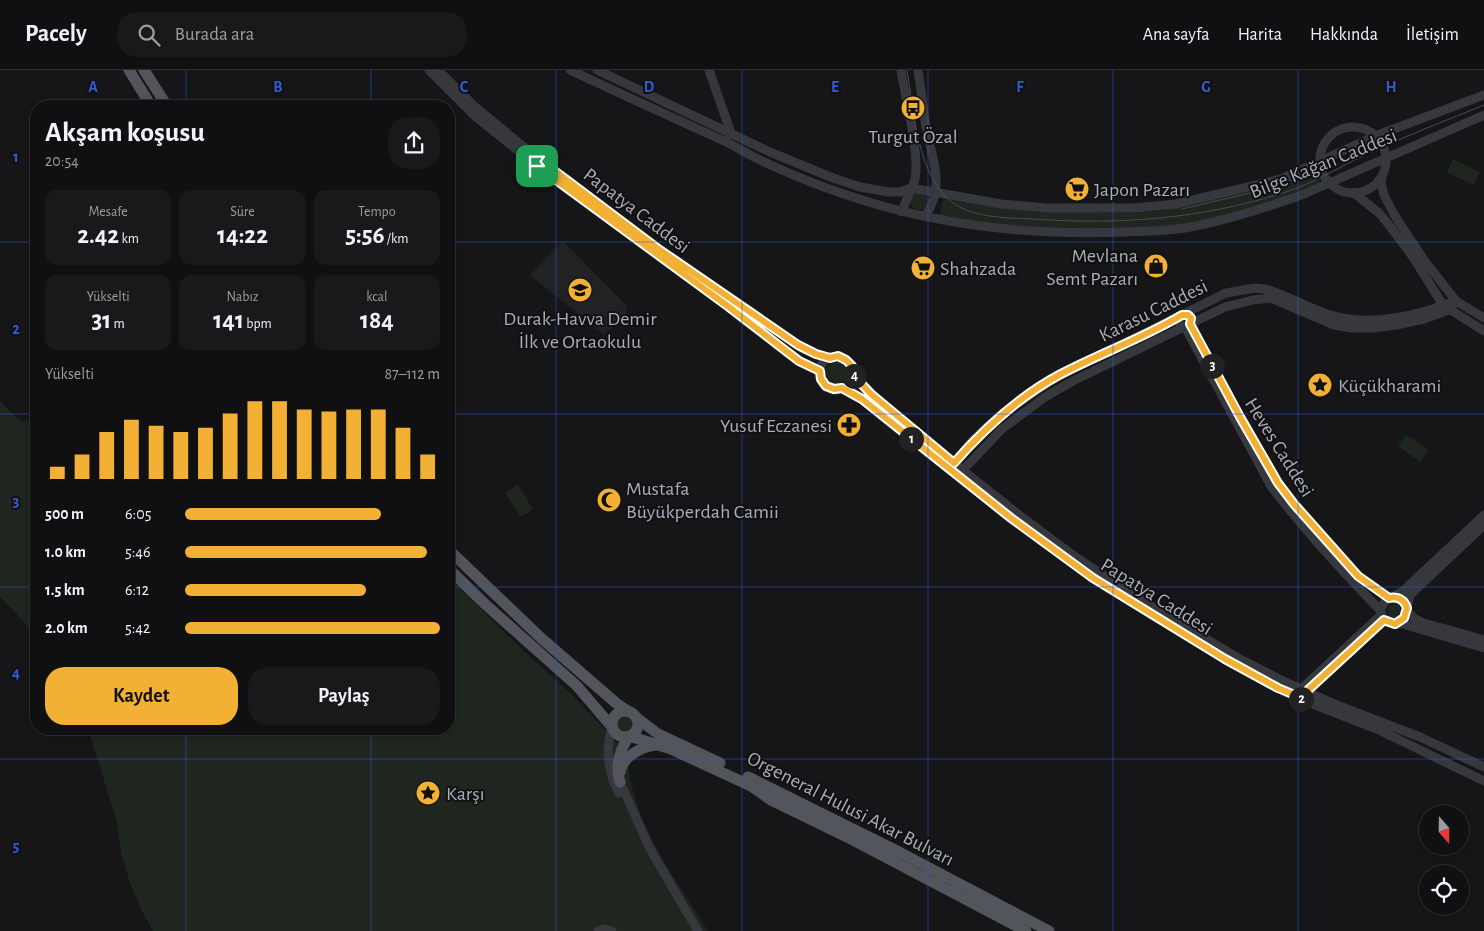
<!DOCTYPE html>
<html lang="tr">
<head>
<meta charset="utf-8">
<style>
	body { margin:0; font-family:"Alegreya Sans",sans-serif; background:#19191b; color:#f1f3f6; height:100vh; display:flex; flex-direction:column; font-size:19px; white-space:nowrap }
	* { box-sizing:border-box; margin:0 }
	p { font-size:16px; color:#9c9d9f }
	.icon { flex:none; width:28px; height:28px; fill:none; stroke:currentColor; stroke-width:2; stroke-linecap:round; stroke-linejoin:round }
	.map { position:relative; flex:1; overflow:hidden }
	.side { position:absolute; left:30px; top:30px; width:425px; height:635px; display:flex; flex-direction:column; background:#101012; border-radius:20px; box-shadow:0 2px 8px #0003,0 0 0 1px #303032 }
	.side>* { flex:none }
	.needle { width:32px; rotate:160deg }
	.fabs { position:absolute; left:1419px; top:735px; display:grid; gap:10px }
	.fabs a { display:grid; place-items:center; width:50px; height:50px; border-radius:50%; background:#101012; box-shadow:0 2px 8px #0003,0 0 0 1px #303032; font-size:25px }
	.pin { position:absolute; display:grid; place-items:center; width:42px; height:42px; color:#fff; margin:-21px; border-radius:10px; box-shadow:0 2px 8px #0006 }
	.km { position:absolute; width:25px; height:25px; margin:-12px; border-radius:50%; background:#222; color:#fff; font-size:14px; line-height:25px; text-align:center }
	.round { display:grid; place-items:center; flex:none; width:52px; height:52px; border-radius:20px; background:#19191b }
	.head { display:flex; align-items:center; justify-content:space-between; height:85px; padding:0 15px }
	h1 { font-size:28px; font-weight:700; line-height:38px }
	.figures { display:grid; grid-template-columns:repeat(3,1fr); gap:8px; height:85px; padding:5px 15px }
	.figures div { display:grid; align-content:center; border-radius:12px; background:#19191b; text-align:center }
	.figures b { font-size:25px; font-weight:700 }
	.figures small { font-size:14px; font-weight:400 }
	.figures p { font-size:14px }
	.chart { height:140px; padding:10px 15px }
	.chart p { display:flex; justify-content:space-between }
	.chart svg { width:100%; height:90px; margin-top:5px; stroke:#f2b134; stroke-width:6 }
	.cta { display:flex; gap:10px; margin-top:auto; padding:10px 15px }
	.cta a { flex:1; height:58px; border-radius:20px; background:#f2b134; color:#111; font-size:20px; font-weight:700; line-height:58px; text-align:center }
	.cta a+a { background:#19191b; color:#f1f3f6 }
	ul { padding:0 15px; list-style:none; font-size:16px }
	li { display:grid; grid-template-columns:80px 60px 1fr; align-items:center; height:38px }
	li i { height:12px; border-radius:6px; background:#f2b134 }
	header { display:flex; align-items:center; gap:30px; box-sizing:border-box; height:70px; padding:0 25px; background:#101012; border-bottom:1px solid #303032 }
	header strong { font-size:24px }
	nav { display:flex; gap:28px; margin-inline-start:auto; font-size:18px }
	.search { width:350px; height:45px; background:#19191b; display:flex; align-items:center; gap:12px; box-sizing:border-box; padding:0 18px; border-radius:20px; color:#9c9d9f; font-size:19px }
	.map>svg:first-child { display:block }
	.built { fill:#222225 }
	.green { fill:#1e261f }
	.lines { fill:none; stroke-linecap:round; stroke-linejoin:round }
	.tertiary { stroke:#37383d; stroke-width:9 }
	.primary { stroke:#53555c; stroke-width:11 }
	.tram { stroke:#4a4c52; stroke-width:1 }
	.route-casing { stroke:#fff; stroke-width:10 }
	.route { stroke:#f2b134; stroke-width:6 }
	.grid { fill:none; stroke:#325cd3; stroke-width:1; stroke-opacity:0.55 }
	.labels { text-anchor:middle; stroke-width:4; stroke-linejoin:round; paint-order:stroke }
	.poi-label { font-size:20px; fill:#a8adb8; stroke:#111113; text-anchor:start }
	.street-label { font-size:20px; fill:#a8adb8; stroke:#111113 }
	.grid-label { font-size:16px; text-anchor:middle; font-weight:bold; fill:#325cd3; stroke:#111113; stroke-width:4; stroke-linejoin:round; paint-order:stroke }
</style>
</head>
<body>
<header>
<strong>Pacely</strong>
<div class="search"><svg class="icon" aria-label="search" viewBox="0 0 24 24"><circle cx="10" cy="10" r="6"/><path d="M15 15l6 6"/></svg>Burada ara</div>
<nav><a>Ana sayfa</a><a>Harita</a><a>Hakkında</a><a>İletişim</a></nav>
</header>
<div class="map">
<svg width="1484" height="861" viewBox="0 0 1484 861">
	<rect width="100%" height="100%" fill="#161618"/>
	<polygon class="built" points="563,171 627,236 627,243 604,265 530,205"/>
	<g class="green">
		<polygon points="1453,89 1480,102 1473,115 1447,102"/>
		<polygon points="1315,98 1317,106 1321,113 1267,132 1206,150 1162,157 1042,160 939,149 943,129 1000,138 1045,142 1126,143 1158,141 1188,136 1280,113"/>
		<circle cx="919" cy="131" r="9"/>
		<circle cx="836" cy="303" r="11"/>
		<polygon points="0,331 22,353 36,344 36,568 18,545 0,527"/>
		<polygon points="1406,365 1429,380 1420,392 1398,376"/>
		<polygon points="518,415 533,439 521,447 505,423"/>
		<path d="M 449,507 L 508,566 L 570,623 L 633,689 L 628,695 C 635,757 676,809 708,861 L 153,861 L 141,839 L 130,813 L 121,783 L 117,752 L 88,659 L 449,659 Z"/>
		<circle cx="1394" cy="541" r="7"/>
		<circle cx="625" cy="654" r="10"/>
	</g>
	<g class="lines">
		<g class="tertiary">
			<polyline points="429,0 476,47 537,96 729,237 799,291 820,301"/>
			<polyline points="438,0 474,36 519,73 657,178 803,279 816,284 830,288"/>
			<path d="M 570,0 C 621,24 673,48 724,71 C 737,77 749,85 762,91 C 788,103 814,114 841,123 C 932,155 1031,166 1127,162 C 1146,161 1166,161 1185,158 C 1225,151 1265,138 1304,124 L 1484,45"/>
			<polyline points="597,0 770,82 833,108 860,117 889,122 900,122 911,118 1001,134 1047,138 1134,138 1176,134 1281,109 1375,66 1484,25"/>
			<polyline points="709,0 731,63 729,65"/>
			<path d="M 901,0 C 905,26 920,84 915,109 C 912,120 905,130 902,142"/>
			<path d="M 918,0 C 921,19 923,38 926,57 C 932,89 946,117 925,146"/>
			<circle cx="1353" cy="90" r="33"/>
			<polyline points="1382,106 1381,113 1384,125 1395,146 1424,190 1456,231 1484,248"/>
			<polyline points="1354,123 1380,144 1389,155 1413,187 1443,235 1484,261"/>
			<circle cx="836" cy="303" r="17"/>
			<polyline points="853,305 871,324 922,368 1018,444 1077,488 1141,530 1240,589 1281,610 1337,635 1420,667 1484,697"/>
			<polyline points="843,318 869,334 924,380 1036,467 1093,508 1147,542 1225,589 1300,629 1379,660 1484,711"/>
			<path d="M 954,393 L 974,369 L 999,346 L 1058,306 L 1226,223 L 1255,218 L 1265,219 C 1287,225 1306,237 1327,244 C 1359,255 1394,250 1426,241 C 1436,238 1446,234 1456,231"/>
			<polyline points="963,400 1002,359 1045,327 1073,311 1225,237 1253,230 1271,228 1334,255 1352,258 1373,258 1396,255 1424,249 1449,240 1456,231"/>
			<polyline points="1393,527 1404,520 1484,445"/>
			<circle cx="1394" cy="541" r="13"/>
			<polyline points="1407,538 1410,525 1484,455"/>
			<path d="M 1380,540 C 1342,501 1304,460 1271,416 L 1185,257 L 1180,254 L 1179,250 L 1182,245 L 1186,244 L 1191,248 L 1190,254 L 1240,347 L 1278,413 L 1294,434 L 1357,506 L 1389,528"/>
			<polyline points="1407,541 1415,549 1424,553 1484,570"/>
			<polyline points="1399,553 1484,578"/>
			<polyline points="1299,621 1381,545"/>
			<path d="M 612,657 C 605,680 607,701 619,723"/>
			<polyline points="620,712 650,779 698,861"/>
			<polyline points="598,861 604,859 612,861"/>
		</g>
		<g class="primary">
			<polyline points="129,0 151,36"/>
			<polyline points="144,0 167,36"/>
			<polyline points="449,480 541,568 616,633 629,642"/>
			<polyline points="449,499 485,534 577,616 612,657"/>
			<circle cx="625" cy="654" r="13"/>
			<polyline points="637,648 658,664 720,693"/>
			<path d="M 620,702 C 623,686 641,677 656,675"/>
			<polyline points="748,707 901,783 1049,861"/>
			<path d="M 620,712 C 614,695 620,680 629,666 L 671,679 L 751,716 L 771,730 L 847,767 L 1026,861"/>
		</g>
		<g class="tram">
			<path d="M 907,0 C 914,40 916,97 947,128 C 967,148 1006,148 1033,149 C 1119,155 1200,149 1283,123 C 1318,112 1349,91 1382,77 C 1416,62 1450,49 1484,35"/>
			<polyline points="1182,139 1271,118 1332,94"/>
		</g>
	</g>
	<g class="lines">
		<defs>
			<path id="route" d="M 540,90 L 657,178 L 798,275 L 816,284 L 830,288 L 838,286 L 846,290 L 852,296 L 853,305 L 871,324 L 954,393 C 984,359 1018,327 1059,305 C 1099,284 1143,268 1182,245 L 1188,245 L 1191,248 L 1190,254 L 1240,347 L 1278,413 L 1294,434 L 1358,506 L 1389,528 C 1397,526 1404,529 1407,538 L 1404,548 L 1395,554 L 1384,550 L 1307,621 L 1307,626 L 1304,629 L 1278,618 L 1225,589 L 1093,508 L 1011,448 L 862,329 L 842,318 L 834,319 L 826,316 L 821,309 L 820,301 L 799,291 L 729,237 L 537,96 Z"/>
		</defs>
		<use href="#route" class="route-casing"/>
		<use href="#route" class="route"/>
	</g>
	<path class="grid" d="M 186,0 L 186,36M 371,0 L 371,36M 556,0 L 556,861M 742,0 L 742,861M 928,0 L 928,861M 1113,0 L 1113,861M 1298,0 L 1298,861M 0,172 L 36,172M 449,172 L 1484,172M 0,344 L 36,344M 449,344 L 1484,344M 0,517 L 36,517M 449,517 L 1484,517M 186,659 L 186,861M 371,659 L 371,861M 0,689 L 1484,689"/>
	<defs>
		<symbol id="bus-disc" viewBox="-11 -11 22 22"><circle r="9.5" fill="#f2b134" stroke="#111113"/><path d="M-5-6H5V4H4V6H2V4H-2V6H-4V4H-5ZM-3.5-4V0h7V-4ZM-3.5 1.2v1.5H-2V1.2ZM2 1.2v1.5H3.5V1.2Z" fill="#111"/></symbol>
		<symbol id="supermarket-disc" viewBox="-11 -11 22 22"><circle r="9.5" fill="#f2b134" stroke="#111113"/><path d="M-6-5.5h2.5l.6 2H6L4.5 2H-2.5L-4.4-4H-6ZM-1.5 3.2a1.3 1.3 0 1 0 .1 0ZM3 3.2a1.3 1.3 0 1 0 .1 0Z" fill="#111"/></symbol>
		<symbol id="shop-disc" viewBox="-11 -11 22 22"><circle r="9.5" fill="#f2b134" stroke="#111113"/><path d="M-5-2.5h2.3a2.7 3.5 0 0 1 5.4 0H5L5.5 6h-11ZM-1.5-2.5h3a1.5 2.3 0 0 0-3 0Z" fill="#111"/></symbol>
		<symbol id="school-disc" viewBox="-11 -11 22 22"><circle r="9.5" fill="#f2b134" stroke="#111113"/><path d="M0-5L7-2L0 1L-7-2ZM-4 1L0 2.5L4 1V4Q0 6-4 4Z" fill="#111"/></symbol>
		<symbol id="sight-disc" viewBox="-11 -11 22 22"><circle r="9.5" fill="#f2b134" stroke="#111113"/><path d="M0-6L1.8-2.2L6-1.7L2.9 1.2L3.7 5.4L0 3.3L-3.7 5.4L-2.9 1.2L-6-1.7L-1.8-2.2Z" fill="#111"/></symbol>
		<symbol id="pharmacy-disc" viewBox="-11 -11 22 22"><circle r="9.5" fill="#f2b134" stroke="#111113"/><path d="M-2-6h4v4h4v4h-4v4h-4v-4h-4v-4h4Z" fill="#111"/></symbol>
		<symbol id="mosque-disc" viewBox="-11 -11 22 22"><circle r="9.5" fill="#f2b134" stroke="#111113"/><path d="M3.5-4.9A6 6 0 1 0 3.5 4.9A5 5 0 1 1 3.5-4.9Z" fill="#111"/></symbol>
	</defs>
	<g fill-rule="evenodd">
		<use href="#bus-disc" x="899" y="24" width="28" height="28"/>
		<use href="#supermarket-disc" x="1063" y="105" width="28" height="28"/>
		<use href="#shop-disc" x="1142" y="182" width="28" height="28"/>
		<use href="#supermarket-disc" x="909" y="184" width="28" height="28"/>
		<use href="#school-disc" x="566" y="206" width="28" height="28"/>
		<use href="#sight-disc" x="1306" y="301" width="28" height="28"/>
		<use href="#pharmacy-disc" x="835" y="341" width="28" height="28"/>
		<use href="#mosque-disc" x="595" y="416" width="28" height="28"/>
		<use href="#sight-disc" x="414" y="709" width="28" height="28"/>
	</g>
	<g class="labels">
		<g class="poi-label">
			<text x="913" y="73" text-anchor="middle">Turgut Özal</text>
			<text x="1094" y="126">Japon Pazarı</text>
			<text x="1138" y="192" text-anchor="end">Mevlana<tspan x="1138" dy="23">Semt Pazarı</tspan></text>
			<text x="940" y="205">Shahzada</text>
			<text x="580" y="255" text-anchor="middle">Durak-Havva Demir<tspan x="580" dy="23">İlk ve Ortaokulu</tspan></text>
			<text x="1338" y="322">Küçükharami</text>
			<text x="832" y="362" text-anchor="end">Yusuf Eczanesi</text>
			<text x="626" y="425">Mustafa<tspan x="626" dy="23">Büyükperdah Camii</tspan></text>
			<text x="446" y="730">Karşı</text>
		</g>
		<g class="street-label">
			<text transform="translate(1323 93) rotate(-22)" y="7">Bilge Kağan Caddesi</text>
			<text transform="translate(637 140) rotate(37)" y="7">Papatya Caddesi</text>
			<text transform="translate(1153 240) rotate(-26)" y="7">Karasu Caddesi</text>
			<text transform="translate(1280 377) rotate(58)" y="7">Heves Caddesi</text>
			<text transform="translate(1157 526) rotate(32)" y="7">Papatya Caddesi</text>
			<text transform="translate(851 738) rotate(27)" y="7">Orgeneral Hulusi Akar Bulvarı</text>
		</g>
	</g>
	<g class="grid-label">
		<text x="93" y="22">A</text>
		<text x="278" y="22">B</text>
		<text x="464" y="22">C</text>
		<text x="649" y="22">D</text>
		<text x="835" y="22">E</text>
		<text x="1020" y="22">F</text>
		<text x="1206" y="22">G</text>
		<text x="1391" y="22">H</text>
		<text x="16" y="92">1</text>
		<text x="16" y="264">2</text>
		<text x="16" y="436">3</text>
		<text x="16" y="608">4</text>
		<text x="16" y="781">5</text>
	</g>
</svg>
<div class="fabs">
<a><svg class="needle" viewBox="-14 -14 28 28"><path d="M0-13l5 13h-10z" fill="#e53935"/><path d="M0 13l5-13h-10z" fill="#9c9d9f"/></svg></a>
<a><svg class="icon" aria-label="locate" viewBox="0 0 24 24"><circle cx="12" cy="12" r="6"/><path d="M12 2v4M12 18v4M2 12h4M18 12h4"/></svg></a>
</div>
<div class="pin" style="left:537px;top:96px;background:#1e9e55"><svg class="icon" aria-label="arrive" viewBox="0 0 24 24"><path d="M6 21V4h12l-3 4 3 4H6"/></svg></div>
<b class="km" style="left:911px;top:369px">1</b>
<b class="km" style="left:1301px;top:629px">2</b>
<b class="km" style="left:1212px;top:296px">3</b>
<b class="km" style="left:854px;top:306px">4</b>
<section class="side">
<div class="head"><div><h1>Akşam koşusu</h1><p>20:54</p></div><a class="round"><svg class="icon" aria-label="share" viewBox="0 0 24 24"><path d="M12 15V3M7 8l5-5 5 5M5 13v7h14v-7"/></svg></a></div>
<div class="figures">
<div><p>Mesafe</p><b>2.42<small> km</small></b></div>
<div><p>Süre</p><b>14:22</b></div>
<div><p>Tempo</p><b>5:56<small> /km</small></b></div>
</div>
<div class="figures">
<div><p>Yükselti</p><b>31<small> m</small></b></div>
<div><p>Nabız</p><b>141<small> bpm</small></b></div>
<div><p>kcal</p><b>184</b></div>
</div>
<div class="chart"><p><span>Yükselti</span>87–112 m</p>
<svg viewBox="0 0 160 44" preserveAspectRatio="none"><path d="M5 44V38M15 44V32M25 44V21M35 44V15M45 44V18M55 44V21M65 44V19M75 44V12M85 44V6M95 44V6M105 44V10M115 44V11M125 44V10M135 44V10M145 44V19M155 44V32"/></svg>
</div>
<ul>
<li><b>500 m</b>6:05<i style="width:77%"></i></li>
<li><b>1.0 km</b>5:46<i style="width:95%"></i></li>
<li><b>1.5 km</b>6:12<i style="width:71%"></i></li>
<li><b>2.0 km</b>5:42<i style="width:100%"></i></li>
</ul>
<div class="cta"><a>Kaydet</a><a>Paylaş</a></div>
</section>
</div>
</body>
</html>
